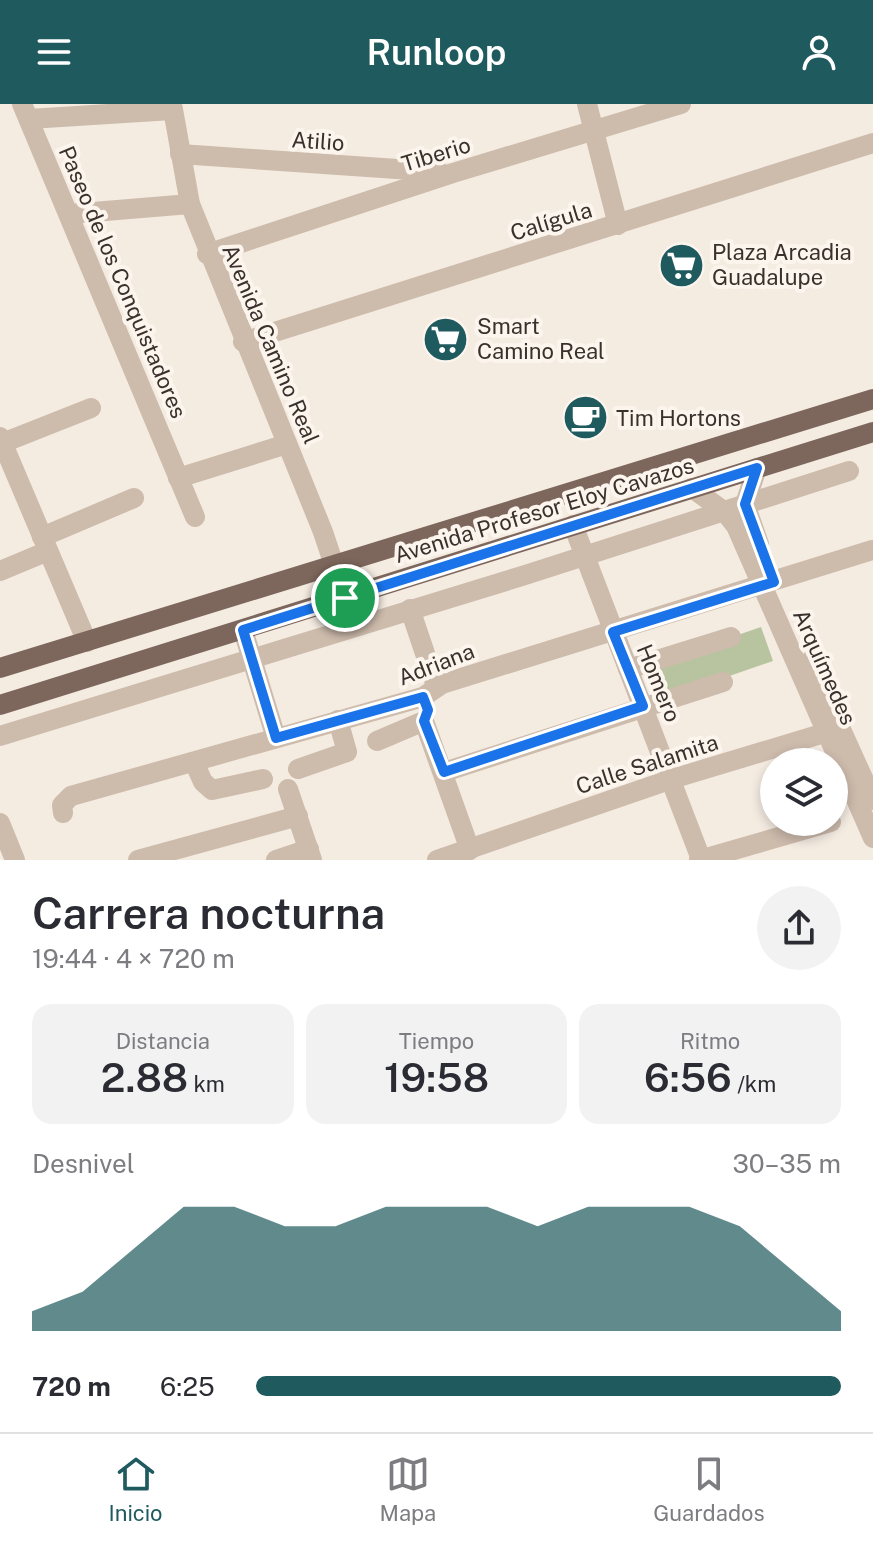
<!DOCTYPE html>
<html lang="es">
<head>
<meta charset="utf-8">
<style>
	body { margin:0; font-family:"Public Sans",sans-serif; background:#f2f2f3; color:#2b2b33; height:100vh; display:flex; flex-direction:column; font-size:30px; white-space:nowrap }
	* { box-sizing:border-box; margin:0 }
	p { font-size:26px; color:#7c7c81 }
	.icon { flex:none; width:44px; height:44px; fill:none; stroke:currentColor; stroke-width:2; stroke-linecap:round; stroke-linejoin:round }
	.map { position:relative; height:756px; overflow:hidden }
	.panel { display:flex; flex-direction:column; background:#fff; flex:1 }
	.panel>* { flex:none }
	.fabs { position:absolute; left:760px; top:644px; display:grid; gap:16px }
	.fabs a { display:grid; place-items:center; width:88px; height:88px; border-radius:50%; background:#fff; box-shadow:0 4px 12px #0003; font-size:40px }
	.pin { position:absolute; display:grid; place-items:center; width:68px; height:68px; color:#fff; margin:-34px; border:4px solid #fff; border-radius:50%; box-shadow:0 2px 8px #0007 }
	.round { display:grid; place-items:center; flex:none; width:84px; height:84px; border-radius:42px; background:#f2f2f3 }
	.headline { display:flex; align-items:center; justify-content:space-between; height:136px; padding:0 32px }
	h1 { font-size:44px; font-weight:600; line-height:60px }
	.figures { display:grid; grid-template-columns:repeat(3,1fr); gap:12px; height:136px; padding:8px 32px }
	.figures div { display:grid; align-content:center; border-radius:20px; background:#f2f2f3; text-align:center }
	.figures b { font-size:40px; font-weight:600 }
	.figures small { font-size:22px; font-weight:400 }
	.figures p { font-size:22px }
	.chart { height:224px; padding:16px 32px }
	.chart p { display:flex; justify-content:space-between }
	.chart svg { width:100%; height:144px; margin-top:8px; fill:#1f5a5e; opacity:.7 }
	ul { padding:0 32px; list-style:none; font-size:26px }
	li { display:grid; grid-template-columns:128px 96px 1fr; align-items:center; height:60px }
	li i { height:20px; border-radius:10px; background:#1f5a5e }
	header { display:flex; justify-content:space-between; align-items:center; height:104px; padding:0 32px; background:#1f5a5e; color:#fff; font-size:36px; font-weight:600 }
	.menu { display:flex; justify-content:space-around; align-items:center; height:112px; border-top:2px solid #e1e1e2; background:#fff; font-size:22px; color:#7c7c81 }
	.menu a { display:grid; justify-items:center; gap:4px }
	.menu .active { color:#1f5a5e }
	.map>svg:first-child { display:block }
	.green { fill:#b8c4a0 }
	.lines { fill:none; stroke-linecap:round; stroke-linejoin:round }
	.minor { stroke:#cdbbac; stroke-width:20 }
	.major { stroke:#7d675c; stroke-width:20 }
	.route-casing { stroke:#fff; stroke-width:16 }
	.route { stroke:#1a73e8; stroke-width:10 }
	.labels { text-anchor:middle; stroke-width:8; stroke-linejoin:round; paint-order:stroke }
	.street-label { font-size:22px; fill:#3b302b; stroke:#fbf5ee }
	.poi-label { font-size:22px; fill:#3b302b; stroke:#fbf5ee; text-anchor:start }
</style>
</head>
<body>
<header><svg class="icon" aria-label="menu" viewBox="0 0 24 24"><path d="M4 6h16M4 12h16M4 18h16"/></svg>Runloop<svg class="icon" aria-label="person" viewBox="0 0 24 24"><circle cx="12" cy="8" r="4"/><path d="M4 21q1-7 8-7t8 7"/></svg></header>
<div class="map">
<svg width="873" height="756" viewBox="0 0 873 756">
	<rect width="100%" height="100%" fill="#f4ebe1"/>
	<polygon class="green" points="761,523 773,557 663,595 651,561"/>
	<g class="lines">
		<g class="minor">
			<polyline points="22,0 195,413"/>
			<polyline points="172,0 190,100 323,428 345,494"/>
			<polyline points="587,0 618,121"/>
			<polyline points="29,15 172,6"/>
			<polyline points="180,50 440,68"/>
			<polyline points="69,110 190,100"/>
			<polyline points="207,150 453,69 681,0"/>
			<polyline points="243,238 873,39"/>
			<polyline points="0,333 87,538"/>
			<polyline points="0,340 91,304"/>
			<polyline points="757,364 745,400 759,440"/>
			<polyline points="178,374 287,340"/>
			<polyline points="692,384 725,408 736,422 873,734"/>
			<polyline points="573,421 701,755"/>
			<polyline points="42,433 134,394"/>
			<polyline points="0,467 48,447"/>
			<polyline points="410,505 436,582"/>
			<polyline points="243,526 276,634"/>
			<polyline points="810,557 873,696"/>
			<polyline points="628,565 731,533"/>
			<polyline points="424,617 470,746"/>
			<polyline points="0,632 522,472 849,367"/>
			<polyline points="377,637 424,617"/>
			<polyline points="195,660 203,678 212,686 263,675"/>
			<polyline points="298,665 347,648 338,616"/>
			<polyline points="444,668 723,578"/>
			<polyline points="288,685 312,756"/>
			<polyline points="63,709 62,701 71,692 423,593 442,580 872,446"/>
			<polyline points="0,719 15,756"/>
			<polyline points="138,756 298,712"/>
			<polyline points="276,756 309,745"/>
			<polyline points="437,756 672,675 841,624"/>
			<polyline points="699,756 831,718"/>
		</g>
		<g class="major">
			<polyline points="0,564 873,295"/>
			<polyline points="0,601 873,328"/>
		</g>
	</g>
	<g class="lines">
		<defs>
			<polygon id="route" points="757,364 745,400 774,478 613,528 643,602 444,668 424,617 428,606 423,593 276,634 243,526"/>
		</defs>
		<use href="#route" class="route-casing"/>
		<use href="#route" class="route"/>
	</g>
	<defs>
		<symbol id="supermarket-disc" viewBox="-11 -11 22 22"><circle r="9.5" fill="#1f5a5e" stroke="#fbf5ee"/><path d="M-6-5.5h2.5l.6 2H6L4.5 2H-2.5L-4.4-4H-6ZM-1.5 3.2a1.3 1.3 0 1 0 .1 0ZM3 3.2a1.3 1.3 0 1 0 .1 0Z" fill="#fff"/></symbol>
		<symbol id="cafe-disc" viewBox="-11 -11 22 22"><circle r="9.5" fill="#1f5a5e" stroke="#fbf5ee"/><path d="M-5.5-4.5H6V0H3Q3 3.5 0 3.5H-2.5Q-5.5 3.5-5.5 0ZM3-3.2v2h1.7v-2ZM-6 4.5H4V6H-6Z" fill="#fff"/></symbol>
	</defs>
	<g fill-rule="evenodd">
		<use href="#supermarket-disc" x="656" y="136" width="51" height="51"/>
		<use href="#supermarket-disc" x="420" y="210" width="51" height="51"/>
		<use href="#cafe-disc" x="560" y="288" width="51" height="51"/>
	</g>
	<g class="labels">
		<g class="street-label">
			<text transform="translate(318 37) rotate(4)" y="8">Atilio</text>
			<text transform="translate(436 50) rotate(-17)" y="8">Tiberio</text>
			<text transform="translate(551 117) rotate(-17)" y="8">Calígula</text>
			<text transform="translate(123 178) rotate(67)" y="8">Paseo de los Conquistadores</text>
			<text transform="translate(271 240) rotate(67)" y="8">Avenida Camino Real</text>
			<text transform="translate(544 406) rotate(-17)" y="8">Avenida Profesor Eloy Cavazos</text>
			<text transform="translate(436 560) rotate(-21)" y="8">Adriana</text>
			<text transform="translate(825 563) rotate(66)" y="8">Arquímedes</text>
			<text transform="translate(659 579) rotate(68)" y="8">Homero</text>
			<text transform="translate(647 660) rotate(-18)" y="8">Calle Salamita</text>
		</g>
		<g class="poi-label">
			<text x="712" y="156">Plaza Arcadia<tspan x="712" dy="25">Guadalupe</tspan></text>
			<text x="477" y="230">Smart<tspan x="477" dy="25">Camino Real</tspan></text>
			<text x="616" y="322">Tim Hortons</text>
		</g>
	</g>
</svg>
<div class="fabs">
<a><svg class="icon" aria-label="layers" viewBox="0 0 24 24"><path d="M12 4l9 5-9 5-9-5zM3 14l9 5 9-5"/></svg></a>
</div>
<div class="pin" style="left:345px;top:494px;background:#1e9e55"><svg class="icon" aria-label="arrive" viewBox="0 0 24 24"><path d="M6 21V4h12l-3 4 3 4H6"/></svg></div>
</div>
<section class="panel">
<div class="headline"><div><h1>Carrera nocturna</h1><p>19:44 · 4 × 720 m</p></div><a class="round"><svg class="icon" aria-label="share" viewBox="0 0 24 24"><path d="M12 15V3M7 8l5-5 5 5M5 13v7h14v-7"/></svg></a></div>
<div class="figures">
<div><p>Distancia</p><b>2.88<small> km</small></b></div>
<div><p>Tiempo</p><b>19:58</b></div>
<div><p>Ritmo</p><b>6:56<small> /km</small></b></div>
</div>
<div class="chart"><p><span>Desnivel</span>30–35 m</p>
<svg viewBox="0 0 160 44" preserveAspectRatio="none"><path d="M0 44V38L10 32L20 19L30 6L40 6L50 12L60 12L70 6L80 6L90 6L100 12L110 6L120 6L130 6L140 12L150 25L160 38V44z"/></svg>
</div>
<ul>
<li><b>720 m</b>6:25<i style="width:100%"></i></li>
</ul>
</section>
<nav class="menu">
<a class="active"><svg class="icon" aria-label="home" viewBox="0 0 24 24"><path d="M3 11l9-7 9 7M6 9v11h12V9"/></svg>Inicio</a>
<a><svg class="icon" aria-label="map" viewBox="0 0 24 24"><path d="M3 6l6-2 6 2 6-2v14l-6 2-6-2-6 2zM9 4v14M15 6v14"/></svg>Mapa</a>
<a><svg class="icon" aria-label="saved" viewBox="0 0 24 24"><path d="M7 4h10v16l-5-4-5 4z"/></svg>Guardados</a>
</nav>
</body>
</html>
